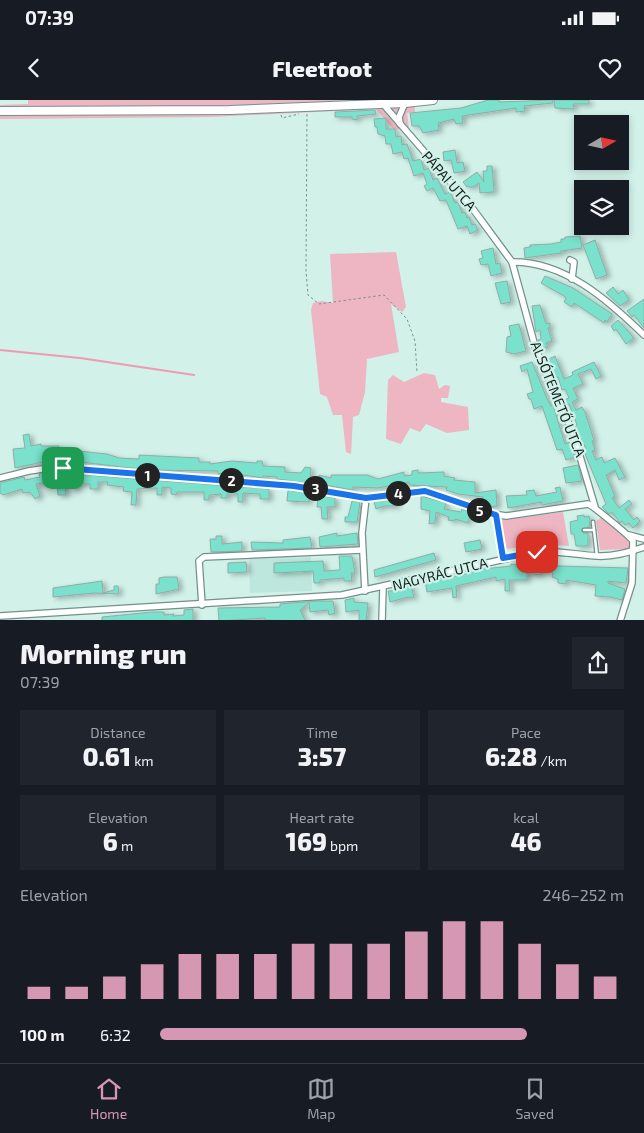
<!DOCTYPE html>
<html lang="en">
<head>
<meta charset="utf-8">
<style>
	body { margin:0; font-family:"Exo 2",sans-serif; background:#20242c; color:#f1f3f6; height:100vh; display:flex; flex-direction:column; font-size:19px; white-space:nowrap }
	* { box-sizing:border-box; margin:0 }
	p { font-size:16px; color:#9ea1a6 }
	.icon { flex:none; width:28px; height:28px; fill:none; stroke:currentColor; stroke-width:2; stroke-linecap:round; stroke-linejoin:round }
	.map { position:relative; height:520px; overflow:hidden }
	.side { display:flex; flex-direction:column; background:#171b24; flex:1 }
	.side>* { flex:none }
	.needle { width:32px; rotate:81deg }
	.controls { position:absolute; left:574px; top:15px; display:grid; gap:10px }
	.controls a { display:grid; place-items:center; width:55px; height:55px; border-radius:0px; background:#171b24; box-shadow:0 2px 8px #0003; font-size:25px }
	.pin { position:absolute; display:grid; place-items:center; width:42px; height:42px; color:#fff; margin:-21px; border-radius:10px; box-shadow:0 2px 8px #0006 }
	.km { position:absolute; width:25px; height:25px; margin:-12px; border-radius:50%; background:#222; color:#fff; font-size:14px; line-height:25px; text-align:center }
	.round { display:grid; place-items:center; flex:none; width:52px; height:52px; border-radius:0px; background:#20242c }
	.overview { display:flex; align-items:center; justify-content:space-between; height:85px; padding:0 20px }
	h1 { font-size:28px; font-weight:800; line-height:38px }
	.metrics { display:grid; grid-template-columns:repeat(3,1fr); gap:8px; height:85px; padding:5px 20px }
	.metrics div { display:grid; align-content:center; border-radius:0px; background:#20242c; text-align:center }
	.metrics b { font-size:25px; font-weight:800 }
	.metrics small { font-size:14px; font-weight:400 }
	.metrics p { font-size:14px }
	.chart { height:140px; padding:10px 20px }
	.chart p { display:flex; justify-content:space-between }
	.chart svg { width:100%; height:90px; margin-top:5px; stroke:#d697b2; stroke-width:6 }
	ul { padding:0 20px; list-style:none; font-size:16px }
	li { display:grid; grid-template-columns:80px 60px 1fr; align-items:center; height:38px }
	li i { height:12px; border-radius:6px; background:#d697b2 }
	.status { display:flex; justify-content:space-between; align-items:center; height:35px; padding:0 25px; background:#171b24; direction:ltr }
	.status svg { height:14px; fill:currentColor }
	header { display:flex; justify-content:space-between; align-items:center; height:65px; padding:0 20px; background:#171b24; font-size:22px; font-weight:800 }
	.dock { display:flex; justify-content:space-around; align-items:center; height:70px; border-top:1px solid #363941; background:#171b24; font-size:14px; color:#9ea1a6 }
	.dock a { display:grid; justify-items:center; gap:2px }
	.dock .active { color:#d697b2 }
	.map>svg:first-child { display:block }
	.built { fill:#bde6dc }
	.green { fill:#eeb6c3 }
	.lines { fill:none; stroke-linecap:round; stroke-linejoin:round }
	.stream { stroke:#ee9bb1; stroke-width:2 }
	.building { fill:#79e1cc; stroke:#8fada5; filter:url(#shadow) }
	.lane-casing { stroke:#73918a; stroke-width:5 }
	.street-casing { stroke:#73918a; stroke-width:8 }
	.secondary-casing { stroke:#73918a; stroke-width:10 }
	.path { stroke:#7a918c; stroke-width:1; stroke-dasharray:2.5 2.5; stroke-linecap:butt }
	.lane { stroke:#fff; stroke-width:2.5 }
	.street { stroke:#fff; stroke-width:5.5 }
	.secondary { stroke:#fff; stroke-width:8 }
	.route-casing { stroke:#fff; stroke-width:10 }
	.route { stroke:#1a73e8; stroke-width:6 }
	.labels { text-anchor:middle; stroke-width:4.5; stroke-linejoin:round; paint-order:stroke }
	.street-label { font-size:14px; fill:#141f1d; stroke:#d1f1e9 }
</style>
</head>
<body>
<div class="status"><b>07:39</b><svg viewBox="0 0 49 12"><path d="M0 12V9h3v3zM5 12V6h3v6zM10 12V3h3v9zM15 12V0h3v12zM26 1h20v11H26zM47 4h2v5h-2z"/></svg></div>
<header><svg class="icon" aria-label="back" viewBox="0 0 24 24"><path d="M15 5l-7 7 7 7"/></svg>Fleetfoot<svg class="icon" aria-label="heart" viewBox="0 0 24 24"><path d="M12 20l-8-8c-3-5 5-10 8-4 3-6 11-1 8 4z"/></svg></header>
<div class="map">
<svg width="644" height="521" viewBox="0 0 644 521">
	<defs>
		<filter id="shadow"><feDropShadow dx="3.5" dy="2" stdDeviation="2.5" flood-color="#0004"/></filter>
	</defs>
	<rect width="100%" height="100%" fill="#d1f1e9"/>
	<polygon class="built" points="311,457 312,491 250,493 249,458"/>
	<g class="green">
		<polygon points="28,0 414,0 415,12 407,13 409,28 394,30 376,9 212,17 0,19 0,5 28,4"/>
		<polygon points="396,152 406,207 402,212 391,204 399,252 367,259 365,292 359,315 353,317 351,354 346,352 342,315 333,315 327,297 320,294 311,210 313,203 321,201 333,203 330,154"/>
		<polygon points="424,273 435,275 439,289 445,285 450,286 448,298 441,298 441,302 468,307 469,330 447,333 426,324 420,332 410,328 401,344 386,339 388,280 393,275 404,282"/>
		<polygon points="563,412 569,446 543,444 502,450 497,421"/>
		<polygon points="601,418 628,439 630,445 628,449 600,450 596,421"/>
	</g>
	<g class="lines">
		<polyline class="stream" points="0,250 80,258 194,275"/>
	</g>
	<g class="building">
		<polygon points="488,0 499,0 499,2 553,0 553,3 524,6 525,11 516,12 516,8 462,16 463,23 456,24 454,19 438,23 439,30 423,33 419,26 412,26 410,13 461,8"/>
		<polygon points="554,0 589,0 589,4 573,4 574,9 555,8"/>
		<polygon points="375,10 376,14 357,16 357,20 352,19 352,17 335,17 335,12"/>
		<polygon points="386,18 386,29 395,29 396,37 401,36 402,45 407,44 413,61 421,59 424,70 429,68 433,80 437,78 445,94 450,92 455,103 458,102 462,113 465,112 467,118 469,117 472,125 475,124 478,130 470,134 467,126 458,129 446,100 440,101 433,88 427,91 424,86 427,84 423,73 414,76 408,58 404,59 402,52 393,54 391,44 386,44 385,36 378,34 377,27 375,27 374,19"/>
		<polygon points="455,50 457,63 463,62 465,71 454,73 451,60 444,61 443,52"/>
		<polygon points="487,66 492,66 494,92 480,93 479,83 471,88 469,86 467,87 463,82 477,72 484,82 483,71 487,71"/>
		<polygon points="580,136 582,148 561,151 561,153 525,158 524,148 530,147 530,145 551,144 561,142 561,139 565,139 565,137"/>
		<polygon points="595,140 607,175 596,179 583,145"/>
		<polygon points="493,148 496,164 500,163 502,173 491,176 488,164 481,165 479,159 483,158 481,151"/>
		<polygon points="545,176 573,188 612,214 607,222 605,220 604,223 574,203 572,207 564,202 566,198 564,196 541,183"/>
		<polygon points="507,181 511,202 501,204 495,183"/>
		<polygon points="613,187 618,194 623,190 629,200 620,206 606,193"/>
		<polygon points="644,199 644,228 634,215 632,217 627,211"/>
		<polygon points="540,205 546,224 550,223 550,227 548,228 552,241 546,243 548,247 541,249 538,240 541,239 540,230 536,232 532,206"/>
		<polygon points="618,220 634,238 626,244 616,229 614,231 611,226"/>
		<polygon points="519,224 526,251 514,254 506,252 507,237 511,236 509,226"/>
		<polygon points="555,256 564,279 573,275 572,272 594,262 601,276 596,279 591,269 578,274 583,284 573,288 578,299 572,302 576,310 582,307 585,312 594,340 592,341 595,350 592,351 596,360 602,357 604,363 615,358 625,377 619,380 615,370 606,375 615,396 612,398 619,408 629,400 632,404 625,409 634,420 637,417 640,421 633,428 629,423 625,425 622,421 620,423 612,412 609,414 602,407 606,404 587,359 584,350 586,349 575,326 577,325 569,304 566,305 564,300 569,298 565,289 562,290 558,277 554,278 547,260"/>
		<polygon points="532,262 548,301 551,306 553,305 565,344 571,342 575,357 566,360 562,349 557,350 542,306 534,309 531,299 529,299 527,294 533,292 527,269 522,272 520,266"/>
		<polygon points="29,334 31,346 41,344 41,346 59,346 59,349 107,354 119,358 139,359 139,355 199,358 199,362 210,362 210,364 232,361 257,363 257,361 262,361 263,366 285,367 285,372 301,373 305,367 311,368 310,383 277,379 277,377 263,376 263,378 231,373 218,374 218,371 148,370 63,360 43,362 15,368 13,349 25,348 23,335"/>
		<polygon points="578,365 582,381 566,383 563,368"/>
		<polygon points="418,370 418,373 444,372 444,376 455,378 454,380 475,382 475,393 496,390 497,406 485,407 479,403 483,397 458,394 446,390 447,387 409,385 409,382 378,388 353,387 353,390 319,384 319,375 331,378 331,375 367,375 378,379 404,372 404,376 412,375 412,371"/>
		<polygon points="56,372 63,372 66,395 58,395 57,381 36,384 40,396 35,399 30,392 23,393 22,389 3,395 0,393 0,383 24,377 25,380 40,377 39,374"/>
		<polygon points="72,374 269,389 269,399 260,399 260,394 243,393 243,402 238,402 238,394 227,394 227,398 221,398 221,394 209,395 209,400 204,400 204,392 177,392 176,395 171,394 171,388 162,387 162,395 157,395 157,388 137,389 136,405 131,405 132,392 123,391 124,387 107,385 108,382 98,382 98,389 90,389 90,384 78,384 78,388 71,388"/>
		<polygon points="560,387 563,401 542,405 542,402 508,408 506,396 527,395 526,391 534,390 536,396 557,392 555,388"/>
		<polygon points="288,390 309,393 309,402 287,401"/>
		<polygon points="318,395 335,398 335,407 327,407 328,419 322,419 321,407 317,407"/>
		<polygon points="421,396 446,403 444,409 461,412 462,409 471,412 468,423 455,419 454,421 448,420 449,417 436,412 435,423 429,424 430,411 421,409"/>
		<polygon points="395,399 397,406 384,406 376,409 374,402"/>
		<polygon points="352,401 360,402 357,422 345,422 345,417 348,417"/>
		<polygon points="584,415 584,417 589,416 590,421 589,427 581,430 583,433 588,433 588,446 576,446 574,434 571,434 570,422 578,420 577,416"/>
		<polygon points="337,433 337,436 357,433 358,444 320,447 319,437"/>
		<polygon points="216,436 222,436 222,444 242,442 242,451 211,452 210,439 216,439"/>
		<polygon points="310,437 312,448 252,450 251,442 283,443 283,440"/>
		<polygon points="480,440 482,449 466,452 464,443"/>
		<polygon points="434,453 436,460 375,477 374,470"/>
		<polygon points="339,456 352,456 355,473 351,473 352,481 344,481 344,478 320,480 320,483 314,483 313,471 274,473 274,463 323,461 324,471 340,470"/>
		<polygon points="521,461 560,466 628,468 626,483 608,481 608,483 625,489 622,500 610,497 595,496 596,485 566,480 566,484 558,483 558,479 552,477 553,473 541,471 540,475 527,473 527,480 509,480 510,491 505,491 505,479 496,481 496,477 456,486 457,497 453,498 452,488 427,492 425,481 462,475 483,469 511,466 511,464 520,465"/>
		<polygon points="246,462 247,472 228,473 228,463"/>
		<polygon points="164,477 177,477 179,489 156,494 156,484 159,484 159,478"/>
		<polygon points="102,481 103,493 114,490 114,486 118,486 119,494 94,493 53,497 53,488"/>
		<polygon points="411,485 414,498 408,497 390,502 388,491 403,490 402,487"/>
		<polygon points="354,498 354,502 368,503 366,521 359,521 359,510 346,512 345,500"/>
		<polygon points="319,501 333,501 335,513 329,515 328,510 310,512 309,503 300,510 306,521 265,520 265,518 219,521 218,508 280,507 280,504 291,503"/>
		<polygon points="193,509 193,521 102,521 102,517 152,512 164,512 164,515 174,514 173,516 184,515 184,510"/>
	</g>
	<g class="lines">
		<defs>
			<g id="lane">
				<polyline points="593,422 594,430"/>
				<polyline points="584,430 594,430 597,456"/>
			</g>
			<g id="street">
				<polyline points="383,4 467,101 512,162 536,250 573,333 595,407"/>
				<polyline points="400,24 399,17 405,3"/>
				<polyline points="570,160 574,162 572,179"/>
				<path d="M 512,162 C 564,161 608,200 644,235"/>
				<path d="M 0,378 L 29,371 L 56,367 L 294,386 L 366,398 L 425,391 L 487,413 L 506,416 L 588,404 C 592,405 631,437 633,441 L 632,483 L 620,521"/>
				<polyline points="629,435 644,439"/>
				<polyline points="365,491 362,433 366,398"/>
				<polyline points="202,505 199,461 204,457 362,450"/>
				<path d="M 0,516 L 342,495 L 537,452 C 557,450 577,455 597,456 C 613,457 629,452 644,447"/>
				<polyline points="382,521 383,488"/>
			</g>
			<polyline id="secondary" points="0,11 230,10 405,3 433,0"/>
		</defs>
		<use href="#lane" class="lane-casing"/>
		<use href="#street" class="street-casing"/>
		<use href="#secondary" class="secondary-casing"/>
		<g class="path">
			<polyline points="307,14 306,171 308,195 319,204 384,195 407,219 415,241 417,272"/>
			<polyline points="281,15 282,18 299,14"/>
			<polyline points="497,419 502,455"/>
		</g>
		<use href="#lane" class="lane"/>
		<use href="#street" class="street"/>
		<use href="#secondary" class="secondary"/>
	</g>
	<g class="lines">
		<defs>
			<polyline id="route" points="63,368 294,386 366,398 425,391 496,415 503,458 537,452"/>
		</defs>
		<use href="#route" class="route-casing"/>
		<use href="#route" class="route"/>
	</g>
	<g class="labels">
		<g class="street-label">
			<text transform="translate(449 81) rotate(49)" y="5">PÁPAI UTCA</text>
			<text transform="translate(558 299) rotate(68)" y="5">ALSÓTEMETŐ UTCA</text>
			<text transform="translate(440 474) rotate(-14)" y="5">NAGYRÁC UTCA</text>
		</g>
	</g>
</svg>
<div class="controls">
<a><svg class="needle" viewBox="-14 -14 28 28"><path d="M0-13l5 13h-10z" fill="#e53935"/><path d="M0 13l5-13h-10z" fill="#9ea1a6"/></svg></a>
<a><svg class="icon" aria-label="layers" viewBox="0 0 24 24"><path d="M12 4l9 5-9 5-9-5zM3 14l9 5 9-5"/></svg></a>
</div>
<div class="pin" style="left:63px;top:368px;background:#1e9e55"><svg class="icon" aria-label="arrive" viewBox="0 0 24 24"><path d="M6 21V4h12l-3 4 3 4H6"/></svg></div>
<div class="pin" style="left:537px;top:452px;background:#d93025"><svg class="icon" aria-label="check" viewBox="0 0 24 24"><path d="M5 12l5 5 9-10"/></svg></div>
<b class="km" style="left:147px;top:375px">1</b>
<b class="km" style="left:231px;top:380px">2</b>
<b class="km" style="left:315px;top:388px">3</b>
<b class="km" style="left:398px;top:393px">4</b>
<b class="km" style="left:479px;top:410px">5</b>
</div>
<section class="side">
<div class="overview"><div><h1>Morning run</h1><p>07:39</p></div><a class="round"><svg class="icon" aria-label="share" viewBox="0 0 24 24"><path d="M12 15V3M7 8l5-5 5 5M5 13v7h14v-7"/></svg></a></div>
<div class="metrics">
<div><p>Distance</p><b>0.61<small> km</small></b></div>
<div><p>Time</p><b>3:57</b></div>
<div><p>Pace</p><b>6:28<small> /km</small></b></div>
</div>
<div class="metrics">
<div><p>Elevation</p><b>6<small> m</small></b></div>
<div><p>Heart rate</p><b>169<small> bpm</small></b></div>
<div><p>kcal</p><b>46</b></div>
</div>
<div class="chart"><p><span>Elevation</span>246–252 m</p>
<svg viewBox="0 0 160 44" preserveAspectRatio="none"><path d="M5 44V38M15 44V38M25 44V33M35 44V27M45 44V22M55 44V22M65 44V22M75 44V17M85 44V17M95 44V17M105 44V11M115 44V6M125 44V6M135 44V17M145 44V27M155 44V33"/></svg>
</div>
<ul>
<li><b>100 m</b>6:32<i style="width:79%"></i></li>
</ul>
</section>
<nav class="dock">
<a class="active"><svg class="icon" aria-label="home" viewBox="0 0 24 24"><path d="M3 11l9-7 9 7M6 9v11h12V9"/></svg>Home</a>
<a><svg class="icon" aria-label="map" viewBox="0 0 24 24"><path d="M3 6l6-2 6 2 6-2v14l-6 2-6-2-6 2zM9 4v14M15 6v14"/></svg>Map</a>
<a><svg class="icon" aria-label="saved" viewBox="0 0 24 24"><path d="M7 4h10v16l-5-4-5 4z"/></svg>Saved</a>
</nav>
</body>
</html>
